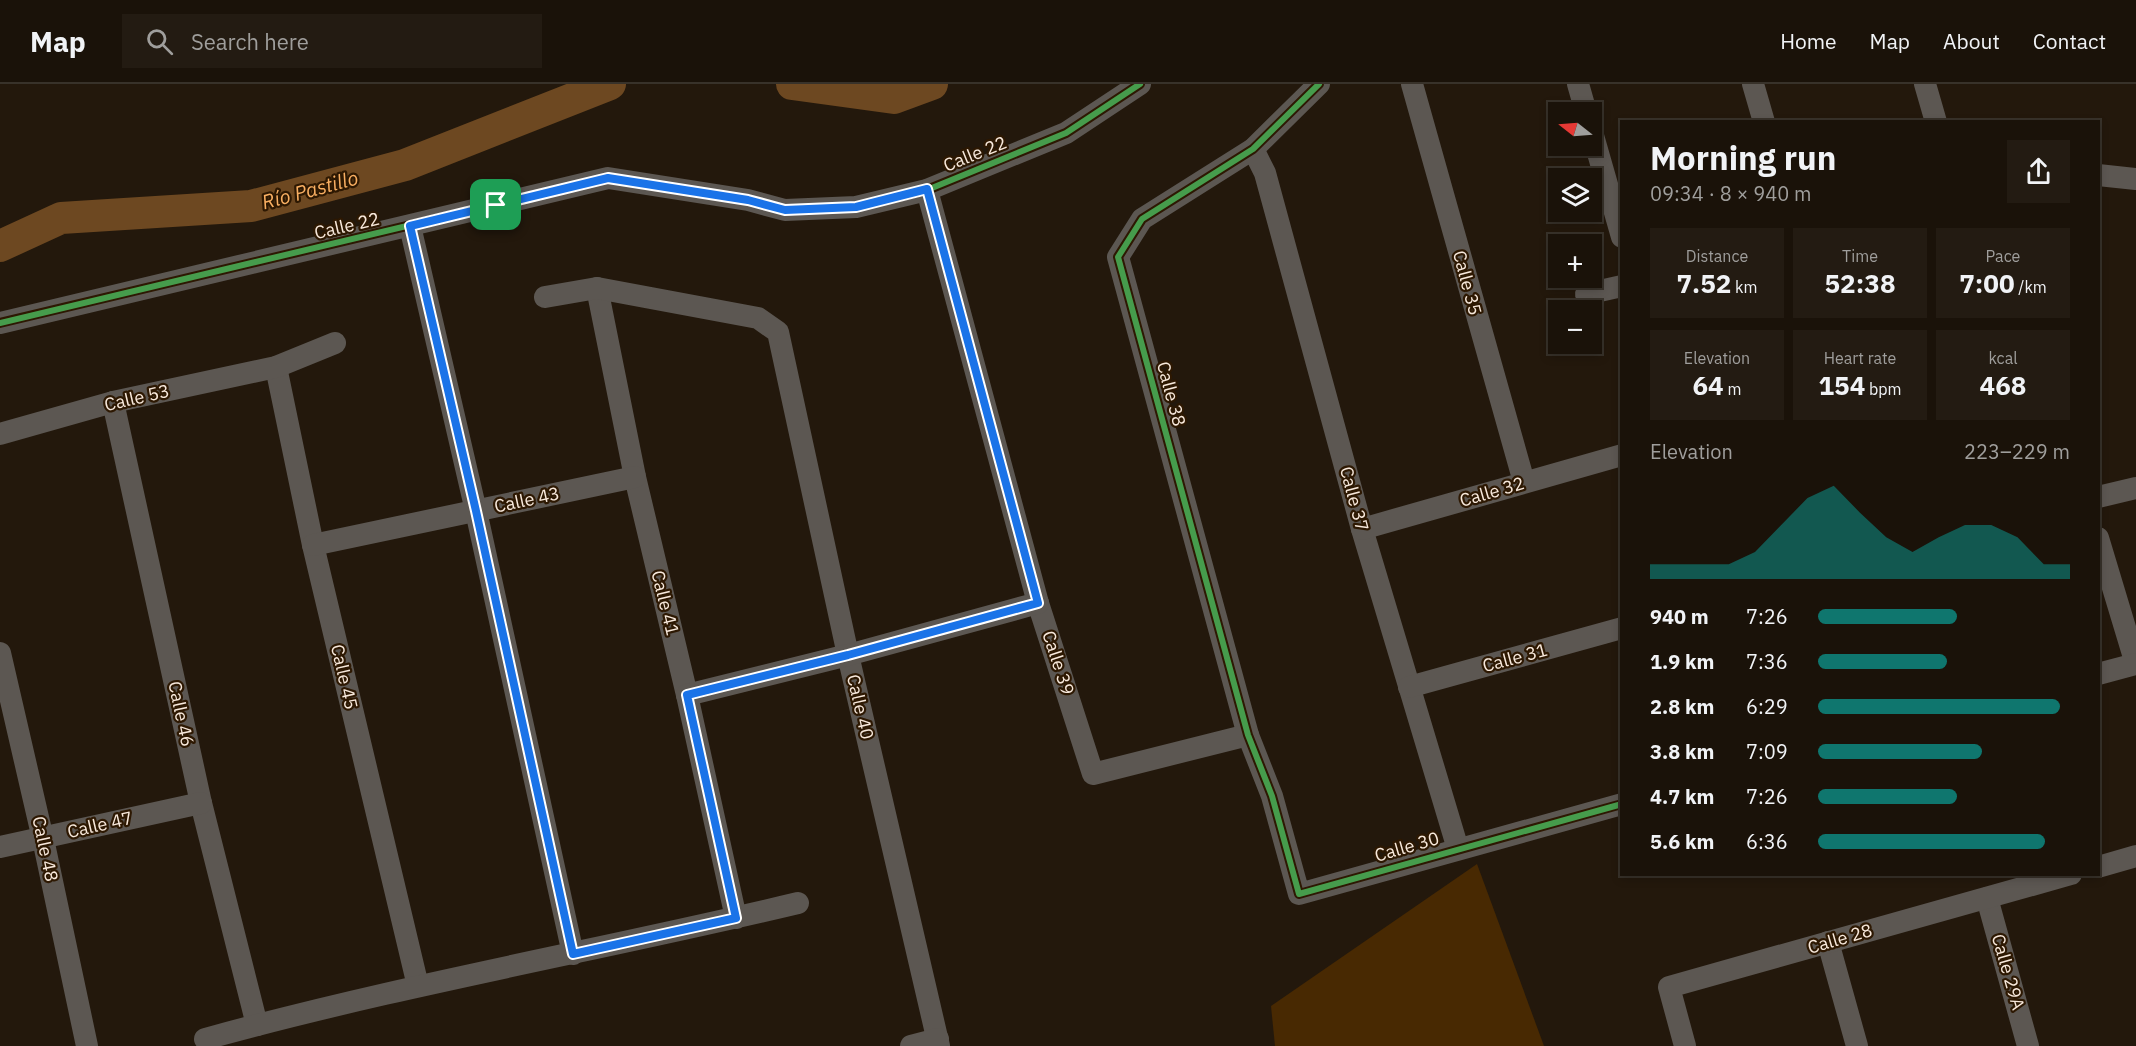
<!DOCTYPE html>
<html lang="en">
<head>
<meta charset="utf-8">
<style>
	body { margin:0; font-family:"IBM Plex Sans",sans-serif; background:#231b12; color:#f1f3f6; height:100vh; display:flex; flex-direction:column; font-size:22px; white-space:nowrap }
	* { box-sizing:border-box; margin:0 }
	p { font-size:20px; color:#9f9e9c }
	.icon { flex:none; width:33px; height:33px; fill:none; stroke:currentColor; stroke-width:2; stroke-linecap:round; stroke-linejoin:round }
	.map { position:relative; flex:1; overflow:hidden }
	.panel { position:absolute; left:1620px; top:36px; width:480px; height:756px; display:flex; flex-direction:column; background:#1a1209; border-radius:0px; box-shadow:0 3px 9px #0003,0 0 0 2px #38322a }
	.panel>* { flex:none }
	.needle { width:39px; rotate:287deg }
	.controls { position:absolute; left:1548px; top:18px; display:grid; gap:12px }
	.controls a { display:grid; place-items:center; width:54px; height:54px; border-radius:0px; background:#1a1209; box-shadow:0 3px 9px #0003,0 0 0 2px #38322a; font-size:30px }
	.pin { position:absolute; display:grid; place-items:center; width:51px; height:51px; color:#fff; margin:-26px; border-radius:12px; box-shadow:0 3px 9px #0006 }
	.round { display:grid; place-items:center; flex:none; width:63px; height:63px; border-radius:0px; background:#231b12 }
	.head { display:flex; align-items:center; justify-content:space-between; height:102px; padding:0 30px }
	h1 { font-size:33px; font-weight:800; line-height:45px }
	.metrics { display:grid; grid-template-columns:repeat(3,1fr); gap:9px; height:102px; padding:6px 30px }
	.metrics div { display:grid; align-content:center; border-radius:0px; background:#231b12; text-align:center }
	.metrics b { font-size:26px; font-weight:800 }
	.metrics small { font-size:16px; font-weight:400 }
	.metrics p { font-size:16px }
	.chart { height:168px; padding:12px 30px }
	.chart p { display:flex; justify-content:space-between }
	.chart svg { width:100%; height:108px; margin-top:6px; fill:#0f766e; opacity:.7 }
	ul { padding:0 30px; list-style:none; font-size:20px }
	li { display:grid; grid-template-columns:96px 72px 1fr; align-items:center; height:45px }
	li i { height:15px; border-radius:8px; background:#0f766e }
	header { display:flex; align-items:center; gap:36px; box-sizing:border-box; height:84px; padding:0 30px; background:#1a1209; border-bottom:2px solid #38322a }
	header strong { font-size:28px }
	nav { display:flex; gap:33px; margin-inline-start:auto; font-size:21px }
	.search { width:420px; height:54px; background:#231b12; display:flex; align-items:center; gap:15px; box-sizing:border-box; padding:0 21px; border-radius:0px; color:#9f9e9c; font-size:22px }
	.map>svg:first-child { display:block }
	.green { fill:#482902 }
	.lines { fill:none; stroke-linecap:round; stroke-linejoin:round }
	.river { stroke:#6d4821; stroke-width:32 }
	.minor { stroke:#5c5752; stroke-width:22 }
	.cycleway-casing { stroke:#2d1802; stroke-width:10 }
	.cycleway { stroke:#469c4c; stroke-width:6 }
	.route-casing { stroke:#fff; stroke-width:12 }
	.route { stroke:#1a73e8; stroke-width:8 }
	.labels { text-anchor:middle; stroke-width:4.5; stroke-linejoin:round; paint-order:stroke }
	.street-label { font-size:18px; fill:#f8e9dc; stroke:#2d1802 }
	.water-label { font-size:20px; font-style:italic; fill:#f9af62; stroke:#2d1802 }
</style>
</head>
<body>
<header>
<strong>Map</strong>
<div class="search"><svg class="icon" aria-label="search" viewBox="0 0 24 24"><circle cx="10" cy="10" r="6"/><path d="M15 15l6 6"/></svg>Search here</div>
<nav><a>Home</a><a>Map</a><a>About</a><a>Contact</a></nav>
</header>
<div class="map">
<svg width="2136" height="962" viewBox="0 0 2136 962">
	<rect width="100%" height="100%" fill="#23180c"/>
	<polygon class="green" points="1477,780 1544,962 1275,962 1271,922"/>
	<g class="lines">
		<g class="river">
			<polyline points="792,0 894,14 932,0"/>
			<polyline points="0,162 61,134 251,122 405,81 610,0"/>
		</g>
		<g class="minor">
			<polyline points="1319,0 1253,65 1142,135 1118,173 1248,651 1272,712 1299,810 1622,720"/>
			<polyline points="1412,0 1524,398"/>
			<polyline points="1578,0 1586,28"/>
			<polyline points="1753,0 1764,38"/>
			<polyline points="1925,0 1936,38"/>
			<polyline points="1592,48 1622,153"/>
			<polyline points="1253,65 1265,89 1362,445 1458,765"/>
			<polyline points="2098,91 2136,95"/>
			<polyline points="927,106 1038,519 1093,690 1248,651"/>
			<polyline points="410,142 476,427 573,870"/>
			<polyline points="597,204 635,393 687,611 736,834"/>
			<polyline points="1586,210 1622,202"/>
			<polyline points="545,213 597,204 758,234 778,248 848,571 939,962"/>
			<polyline points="0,239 608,94 748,116 785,126 856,123 927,106 1066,49 1140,0"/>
			<polyline points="276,283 313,461 418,902"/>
			<polyline points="113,318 201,719 257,941"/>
			<polyline points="0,350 113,318 276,283 335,259"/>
			<polyline points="2098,413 2136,404"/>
			<polyline points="1362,445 1622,371"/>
			<polyline points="2098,454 2136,580"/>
			<polyline points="313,461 635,393"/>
			<polyline points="0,569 43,755 87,962"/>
			<polyline points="2098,590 2136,580"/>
			<polyline points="1409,603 1622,544"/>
			<polyline points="687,611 848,571 1038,519"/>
			<polyline points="0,763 201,719"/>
			<polyline points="2098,783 2136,772"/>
			<polyline points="1987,814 2028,962"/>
			<polyline points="1828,858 1857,962"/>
			<path d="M 205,955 C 400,901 601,866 798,819"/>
			<polyline points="911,962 938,955"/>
			<polyline points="1685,962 1669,903 2071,790"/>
		</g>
		<defs>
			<g id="cycleway">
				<polyline points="1319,0 1253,65 1142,135 1118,173 1248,651 1272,712 1299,810 1622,720"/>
				<polyline points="0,239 608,94 748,116 785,126 856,123 927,106 1066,49 1140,0"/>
			</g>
		</defs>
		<use href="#cycleway" class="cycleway-casing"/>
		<use href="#cycleway" class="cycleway"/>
	</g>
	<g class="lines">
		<defs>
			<polygon id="route" points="608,94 748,116 785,126 856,123 927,105 1038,519 848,571 687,611 736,834 573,870 476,427 410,142"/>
		</defs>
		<use href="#route" class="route-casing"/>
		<use href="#route" class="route"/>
	</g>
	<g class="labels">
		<g class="street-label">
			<text transform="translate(975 70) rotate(-22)" y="6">Calle 22</text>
			<text transform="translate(347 142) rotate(-13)" y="6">Calle 22</text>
			<text transform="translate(1467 199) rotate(75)" y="6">Calle 35</text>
			<text transform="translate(1171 310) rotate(75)" y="6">Calle 38</text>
			<text transform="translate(137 314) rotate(-13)" y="6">Calle 53</text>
			<text transform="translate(1492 408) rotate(-16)" y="6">Calle 32</text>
			<text transform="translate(1354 415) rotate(75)" y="6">Calle 37</text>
			<text transform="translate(527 416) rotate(-12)" y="6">Calle 43</text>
			<text transform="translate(665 519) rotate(76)" y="6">Calle 41</text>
			<text transform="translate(1515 574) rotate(-15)" y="6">Calle 31</text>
			<text transform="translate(1058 579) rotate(72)" y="6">Calle 39</text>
			<text transform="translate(344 593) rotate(77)" y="6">Calle 45</text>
			<text transform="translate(860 623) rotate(77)" y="6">Calle 40</text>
			<text transform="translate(181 630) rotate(78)" y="6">Calle 46</text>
			<text transform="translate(100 741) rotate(-13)" y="6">Calle 47</text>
			<text transform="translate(1407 763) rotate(-16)" y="6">Calle 30</text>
			<text transform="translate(45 765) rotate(78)" y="6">Calle 48</text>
			<text transform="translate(1840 855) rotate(-16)" y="6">Calle 28</text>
			<text transform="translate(2008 888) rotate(74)" y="6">Calle 29A</text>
		</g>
		<g class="water-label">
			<text transform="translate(310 106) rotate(-15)" y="7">Río Pastillo</text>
		</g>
	</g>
</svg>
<div class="controls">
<a><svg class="needle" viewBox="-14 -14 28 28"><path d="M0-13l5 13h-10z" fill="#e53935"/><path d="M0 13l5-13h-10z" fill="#9f9e9c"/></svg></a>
<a><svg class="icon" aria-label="layers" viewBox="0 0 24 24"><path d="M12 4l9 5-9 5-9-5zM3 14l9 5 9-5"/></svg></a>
<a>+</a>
<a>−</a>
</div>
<div class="pin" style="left:496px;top:121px;background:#1e9e55"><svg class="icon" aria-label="arrive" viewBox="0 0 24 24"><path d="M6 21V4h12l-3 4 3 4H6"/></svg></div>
<section class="panel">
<div class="head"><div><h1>Morning run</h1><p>09:34 · 8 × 940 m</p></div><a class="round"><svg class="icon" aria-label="share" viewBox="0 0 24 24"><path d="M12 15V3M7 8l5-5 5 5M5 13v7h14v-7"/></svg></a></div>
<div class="metrics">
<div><p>Distance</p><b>7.52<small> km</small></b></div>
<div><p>Time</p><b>52:38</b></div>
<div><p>Pace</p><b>7:00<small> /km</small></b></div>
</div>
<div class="metrics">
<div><p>Elevation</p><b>64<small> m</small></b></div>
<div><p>Heart rate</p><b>154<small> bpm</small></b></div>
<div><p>kcal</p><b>468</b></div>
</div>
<div class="chart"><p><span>Elevation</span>223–229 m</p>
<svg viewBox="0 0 160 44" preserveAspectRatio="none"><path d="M0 44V38L10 38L20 38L30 38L40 33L50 22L60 11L70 6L80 17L90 27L100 33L110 27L120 22L130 22L140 27L150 38L160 38V44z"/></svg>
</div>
<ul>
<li><b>940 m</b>7:26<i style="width:55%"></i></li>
<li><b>1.9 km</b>7:36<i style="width:51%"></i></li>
<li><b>2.8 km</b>6:29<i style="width:96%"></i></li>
<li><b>3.8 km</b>7:09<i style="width:65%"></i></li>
<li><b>4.7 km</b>7:26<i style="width:55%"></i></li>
<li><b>5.6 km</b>6:36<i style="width:90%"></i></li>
</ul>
</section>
</div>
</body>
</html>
